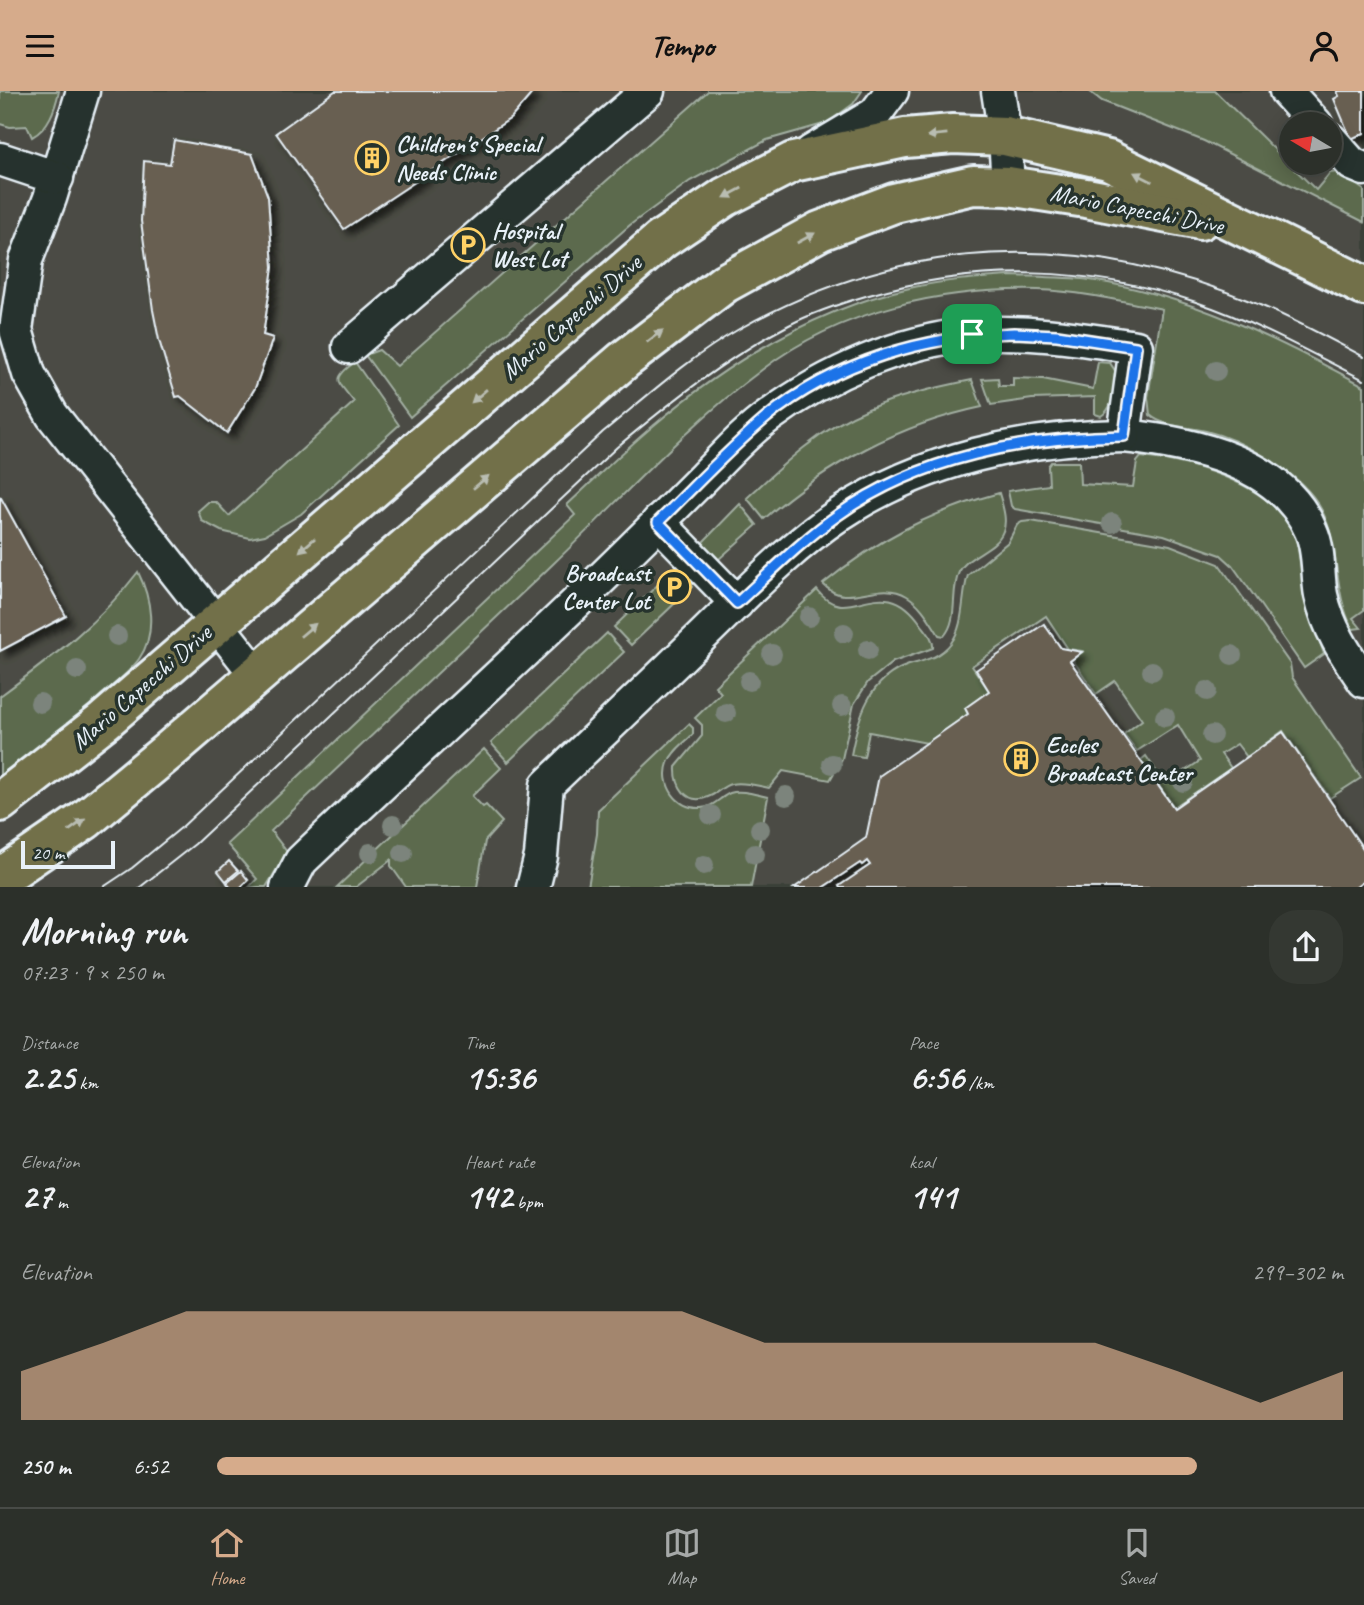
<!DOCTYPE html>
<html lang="en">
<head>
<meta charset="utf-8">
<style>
	body { margin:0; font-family:Caveat,sans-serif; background:#343832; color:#f1f3f6; height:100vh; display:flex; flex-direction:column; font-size:26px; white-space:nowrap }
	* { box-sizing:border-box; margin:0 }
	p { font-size:23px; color:#a6a9a8 }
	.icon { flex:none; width:38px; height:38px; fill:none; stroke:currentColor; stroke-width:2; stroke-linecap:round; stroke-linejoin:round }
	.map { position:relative; height:796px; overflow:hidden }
	.drawer { display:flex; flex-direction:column; background:#2c302a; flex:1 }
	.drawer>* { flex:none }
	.needle { width:46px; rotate:280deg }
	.fabs { position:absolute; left:1279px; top:21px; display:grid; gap:14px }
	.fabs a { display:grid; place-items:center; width:63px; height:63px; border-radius:50%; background:#2c302a; box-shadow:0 4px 18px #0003,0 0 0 2px #484b47; font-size:35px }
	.scale { position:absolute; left:21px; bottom:18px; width:94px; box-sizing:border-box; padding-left:7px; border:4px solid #e8f1f8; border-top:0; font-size:19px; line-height:24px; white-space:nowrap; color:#e8f1f8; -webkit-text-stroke:5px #26332d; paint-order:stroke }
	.pin { position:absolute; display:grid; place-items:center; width:60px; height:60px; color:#fff; margin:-30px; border-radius:14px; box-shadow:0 4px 10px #0006 }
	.round { display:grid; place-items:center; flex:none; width:74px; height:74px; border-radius:28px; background:#343832 }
	.headline { display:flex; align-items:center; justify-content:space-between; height:119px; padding:0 21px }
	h1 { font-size:38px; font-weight:600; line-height:52px }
	.stats { display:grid; grid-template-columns:repeat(3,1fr); gap:10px; height:119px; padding:7px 21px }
	.stats div { display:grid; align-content:center }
	.stats b { font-size:35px; font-weight:600 }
	.stats small { font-size:19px; font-weight:400 }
	.stats p { font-size:19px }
	.chart { height:196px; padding:14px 21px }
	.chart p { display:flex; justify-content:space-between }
	.chart svg { width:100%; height:126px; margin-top:7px; fill:#d6ab8b; opacity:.7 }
	ul { padding:0 21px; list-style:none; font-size:23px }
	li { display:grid; grid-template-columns:112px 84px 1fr; align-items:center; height:52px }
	li i { height:18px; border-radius:9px; background:#d6ab8b }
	header { display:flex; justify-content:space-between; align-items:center; height:91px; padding:0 21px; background:#d6ab8b; color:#111; font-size:32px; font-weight:600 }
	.tabs { display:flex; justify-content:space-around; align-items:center; height:98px; border-top:2px solid #484b47; background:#2c302a; font-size:19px; color:#a6a9a8 }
	.tabs a { display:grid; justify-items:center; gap:4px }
	.tabs .selected { color:#d6ab8b }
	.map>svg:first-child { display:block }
	.built { fill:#4b4c44; fill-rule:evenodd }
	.green { fill:#5b6b4d; stroke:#a2aea2; stroke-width:2 }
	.building { fill:#675e51; stroke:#e8f1f8; stroke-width:2; filter:url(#shadow) }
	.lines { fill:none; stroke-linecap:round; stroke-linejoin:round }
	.minor-casing { stroke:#e8f1f8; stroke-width:37 }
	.major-casing { stroke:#e8f1f8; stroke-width:44 }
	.minor { stroke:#26332d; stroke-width:32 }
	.major { stroke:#726f4a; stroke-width:38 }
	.tram { stroke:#e8f1f8; stroke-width:2 }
	.tree { fill:#7b847c }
	.oneway { fill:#b9bdb2 }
	.route-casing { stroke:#fff; stroke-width:14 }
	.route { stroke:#1a73e8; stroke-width:9 }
	.labels { text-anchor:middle; stroke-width:7; stroke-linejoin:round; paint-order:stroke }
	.poi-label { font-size:24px; font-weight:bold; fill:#e8f1f8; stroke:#26332d; text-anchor:start }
	.street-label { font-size:24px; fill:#e8f1f8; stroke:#26332d }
</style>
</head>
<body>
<header><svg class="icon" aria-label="menu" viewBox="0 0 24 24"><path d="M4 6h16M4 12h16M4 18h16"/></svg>Tempo<svg class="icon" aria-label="person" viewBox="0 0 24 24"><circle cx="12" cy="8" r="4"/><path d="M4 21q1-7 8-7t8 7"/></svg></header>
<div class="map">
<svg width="1364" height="797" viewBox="0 0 1364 797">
	<defs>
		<filter id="shadow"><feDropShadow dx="6" dy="6" stdDeviation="3.5" flood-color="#0009"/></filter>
	</defs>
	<rect width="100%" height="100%" fill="#3a4038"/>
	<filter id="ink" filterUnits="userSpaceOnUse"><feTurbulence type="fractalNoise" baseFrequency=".0143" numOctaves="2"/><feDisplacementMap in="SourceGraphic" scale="14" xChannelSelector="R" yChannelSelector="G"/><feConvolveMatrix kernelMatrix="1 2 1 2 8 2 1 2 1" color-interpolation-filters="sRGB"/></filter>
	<g filter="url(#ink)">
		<path class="built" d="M 0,0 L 1364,0 L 1364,796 L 0,796 ZM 1292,33 L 1330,33 L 1330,72 L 1292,72 Z"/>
		<g class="green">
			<path d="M 0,0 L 59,0 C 55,18 49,37 32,46 L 27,35 L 10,36 L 0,33 Z"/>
			<polygon points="708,0 862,0 853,13 827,32 767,49 690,90 630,134 410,326 365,264 379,259 397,275"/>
			<polygon points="1089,0 1215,0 1316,99 1330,82 1338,81 1364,99 1364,131 1204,50 1102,10"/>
			<path d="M 1010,185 C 1037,186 1064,186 1090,189 C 1187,203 1279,249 1364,295 L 1364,519 L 1353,527 L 1361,537 L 1353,538 C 1331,499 1342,449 1317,411 C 1295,379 1243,349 1206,340 C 1189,336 1163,336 1150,324 L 1148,306 L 1162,218 C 1122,210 1079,200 1038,199 C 942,197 840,219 763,278 C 686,335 623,406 554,472 C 460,562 365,651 271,740 L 287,761 L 266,796 L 249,796 L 257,788 L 227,753 L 575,424 L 567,414 C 595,388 623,360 653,335 C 728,271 817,217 914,196 C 946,189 978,187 1010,185 Z"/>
			<path d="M 355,271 L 399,334 L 301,423 L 265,444 L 250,447 L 221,440 L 202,430 L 198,420 L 208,411 L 216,411 L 229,425 L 354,311 C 339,291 330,289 355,271 Z"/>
			<path d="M 1098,271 L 1110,272 L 1116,281 C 1113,296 1115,317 1101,325 L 1095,323 L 1095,306 L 1032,308 L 991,314 L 982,288 L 998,287 L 999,295 L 1013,295 L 1013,287 L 1043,288 L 1093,298 Z"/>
			<path d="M 972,289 L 982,316 C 901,333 826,373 764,428 L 747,407 C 783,373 821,337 868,318 C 901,304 937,296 972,289 Z"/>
			<path d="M 1141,366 C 1193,371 1280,394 1297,451 L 1306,511 L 1324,563 L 1304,577 L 1252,502 L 1232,474 L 1221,464 L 1164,444 L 1015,418 L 1011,415 L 1008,400 L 1049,394 L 1048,375 L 1051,371 L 1079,371 L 1080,393 L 1133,396 L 1137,371 Z"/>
			<path d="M 999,402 C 1002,413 1008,429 1003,440 C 996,459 968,463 959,481 C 950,500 959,529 944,545 L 939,544 C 930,530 921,513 907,505 C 877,487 847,520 823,493 C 878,448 930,421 999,402 Z"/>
			<polygon points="740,413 757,434 718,469 705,457 703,451"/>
			<path d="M 1031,430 L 1170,454 L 1219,473 L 1290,573 L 1292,586 L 1361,687 L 1330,707 L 1283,640 L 1247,666 L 1237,653 L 1221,663 L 1231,677 L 1174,716 L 1141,669 L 1146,665 L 1165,693 L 1200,670 L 1178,634 L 1137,660 L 1124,643 L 1142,629 L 1115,590 L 1096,603 L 1073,569 L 1082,560 L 1068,558 L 1046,525 L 972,575 L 989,600 L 965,617 L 968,623 L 927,652 L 869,641 L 864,666 L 851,664 C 858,626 869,587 909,574 C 926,569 940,566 951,552 C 965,533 961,506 968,484 L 1008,451 L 1017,434 L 1022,431 Z"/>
			<polygon points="675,477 680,478 692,490 692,496 631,554 614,536"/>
			<path d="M 138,481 C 151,507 157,542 139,568 C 129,582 113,594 100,605 C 68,634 34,660 0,686 L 0,605 C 50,568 100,531 138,481 Z"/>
			<path d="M 817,499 C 848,541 881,475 921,533 C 927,541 934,548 933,557 L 893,571 L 868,591 L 854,613 L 842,668 L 830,689 L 783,680 L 769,697 C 758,695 743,690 731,693 C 722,695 717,703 708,706 C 686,715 675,694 676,676 L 702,645 L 702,634 L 695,627 L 721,602 L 715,595 Z"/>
			<polygon points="607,542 624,561 508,671 491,652"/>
			<path d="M 689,633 L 693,637 L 693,643 C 685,652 673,659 668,672 C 660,693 677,719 701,717 C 714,716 719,707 730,702 C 741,698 757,704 768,706 L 751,796 L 588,796 L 597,743 L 598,719 Z"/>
			<polygon points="484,658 501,677 472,705 483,716 486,714 502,731 485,750 477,796 406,796 391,775 391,769 356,796 337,796"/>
		</g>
		<g class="building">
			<polygon points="335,0 534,0 511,27 344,138 276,42"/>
			<polygon points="1337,0 1364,0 1364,42 1351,48 1334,8 1339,5"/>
			<polygon points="174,49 252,63 268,106 273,176 263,244 273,247 255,297 227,342 180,305 176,306 159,249 153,219 141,130 144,70 170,73"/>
			<polygon points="0,405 66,525 0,560"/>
			<polygon points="1044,533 1061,557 1082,561 1070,570 1174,717 1283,641 1364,759 1364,790 1355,797 840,797 839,795 870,774 867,770 862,774 860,772 822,797 794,797 866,747 879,685 968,623 965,617 989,600 976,579"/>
			<polygon points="229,770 238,780 226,790 218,780"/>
			<polygon points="241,780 248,789 240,797 231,797 227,792"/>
		</g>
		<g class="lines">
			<defs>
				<g id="minor">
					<polyline points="83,0 50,107 26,169 16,239 29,283 52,324 256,583"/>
					<polyline points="998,0 1005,45 1008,95"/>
					<polyline points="1286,0 1316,33"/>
					<polyline points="1330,48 1352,73 1364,78"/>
					<polyline points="811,61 875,23 892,0"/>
					<polyline points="0,68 57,87"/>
					<polyline points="349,256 648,0"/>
					<polyline points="658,431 737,512"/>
					<path d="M 287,797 L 301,770 C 393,682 487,597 579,509 C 621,469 662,428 703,387 C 724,366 745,342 769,325 C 827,282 900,250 973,243 C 1028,239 1082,248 1136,256 L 1124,345 C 1190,352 1282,370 1311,440 C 1320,460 1317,483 1321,504 C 1328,537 1345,562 1364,590"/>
					<path d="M 533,797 L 541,765 L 547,694 C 596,647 645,601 693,554 C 739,510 787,458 840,423 C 923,368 1025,346 1124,345"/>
				</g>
				<g id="major">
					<polyline points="0,711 104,630 661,149 725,106 793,71 905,47 953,43 1005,45 1108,69 1364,195"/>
					<polyline points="0,787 85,729 171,658 624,269 725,192 820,140 894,112 973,94 1008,95 1086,107 1200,129"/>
				</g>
			</defs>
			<use href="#minor" class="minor-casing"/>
			<use href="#major" class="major-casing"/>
			<use href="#minor" class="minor"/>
			<use href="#major" class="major"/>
			<g class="tram">
				<path d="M 102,797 L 132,777 L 182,736 L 603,341 C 647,305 690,266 739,238 C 907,144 1078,138 1255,212 C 1292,227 1328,247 1364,266"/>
				<path d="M 139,797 L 195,753 L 617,356 C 672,310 726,267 789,234 C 814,221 842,212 869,204 C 977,173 1089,175 1196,211 C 1255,231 1309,261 1364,289"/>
			</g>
		</g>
		<g class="tree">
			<circle cx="1216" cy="280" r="10"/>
			<circle cx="1112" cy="432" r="10"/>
			<circle cx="809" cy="526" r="10"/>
			<circle cx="844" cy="542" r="10"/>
			<circle cx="117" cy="545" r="10"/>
			<circle cx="868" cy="559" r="10"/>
			<circle cx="772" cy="563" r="10"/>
			<circle cx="1232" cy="564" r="10"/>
			<circle cx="77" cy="579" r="10"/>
			<circle cx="1152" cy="580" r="10"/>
			<circle cx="749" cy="590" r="10"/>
			<circle cx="1207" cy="600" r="10"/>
			<circle cx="40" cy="612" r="10"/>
			<circle cx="842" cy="615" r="10"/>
			<circle cx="726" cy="622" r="10"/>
			<circle cx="1165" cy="626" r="10"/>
			<circle cx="1212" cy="644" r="10"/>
			<circle cx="832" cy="673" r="10"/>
			<circle cx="1183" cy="691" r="10"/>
			<circle cx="786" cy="705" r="10"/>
			<circle cx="711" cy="724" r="10"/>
			<circle cx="393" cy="734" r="10"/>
			<circle cx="760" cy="738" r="10"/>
			<circle cx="370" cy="762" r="10"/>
			<circle cx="403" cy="762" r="10"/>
			<circle cx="755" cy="763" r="10"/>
			<circle cx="704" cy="774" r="10"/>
		</g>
		<defs><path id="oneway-solid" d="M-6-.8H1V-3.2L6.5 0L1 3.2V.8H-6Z" transform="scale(1.75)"/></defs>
		<g class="oneway">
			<use href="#oneway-solid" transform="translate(937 44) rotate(174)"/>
			<use href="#oneway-solid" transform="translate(1143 86) rotate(-153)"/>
			<use href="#oneway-solid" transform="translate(733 102) rotate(152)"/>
			<use href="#oneway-solid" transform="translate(806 147) rotate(-29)"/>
			<use href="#oneway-solid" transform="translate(655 245) rotate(-37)"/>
			<use href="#oneway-solid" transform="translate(479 305) rotate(139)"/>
			<use href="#oneway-solid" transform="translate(481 391) rotate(-40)"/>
			<use href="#oneway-solid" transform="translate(307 454) rotate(139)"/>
			<use href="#oneway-solid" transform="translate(308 539) rotate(-40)"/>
			<use href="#oneway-solid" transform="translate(77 734) rotate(-35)"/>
		</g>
	</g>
	<g class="lines" filter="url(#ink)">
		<defs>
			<path id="route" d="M 1014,242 L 1057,244 L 1136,256 L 1124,345 C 1026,346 919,366 838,424 C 801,450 770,482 737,512 L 658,431 C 693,397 728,359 766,327 C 835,270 926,245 1014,242 Z"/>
		</defs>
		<use href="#route" class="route-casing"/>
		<use href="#route" class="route"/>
	</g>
	<defs>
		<symbol id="building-ring" viewBox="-11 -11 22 22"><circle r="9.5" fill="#26332d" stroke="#ffd166" stroke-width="1.5"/><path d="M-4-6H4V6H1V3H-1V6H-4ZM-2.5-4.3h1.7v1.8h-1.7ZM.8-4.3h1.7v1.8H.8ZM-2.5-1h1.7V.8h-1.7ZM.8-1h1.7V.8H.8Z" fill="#ffd166"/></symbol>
		<symbol id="parking-ring" viewBox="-11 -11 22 22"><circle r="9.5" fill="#26332d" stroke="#ffd166" stroke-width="1.5"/><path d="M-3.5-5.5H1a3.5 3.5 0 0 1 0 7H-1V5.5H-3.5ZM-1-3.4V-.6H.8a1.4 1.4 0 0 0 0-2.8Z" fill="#ffd166"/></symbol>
	</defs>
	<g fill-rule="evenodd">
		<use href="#building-ring" x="353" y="48" width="38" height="38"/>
		<use href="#parking-ring" x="449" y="135" width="38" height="38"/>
		<use href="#parking-ring" x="655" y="477" width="38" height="38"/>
		<use href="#building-ring" x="1002" y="649" width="38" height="38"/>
	</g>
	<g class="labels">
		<g class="poi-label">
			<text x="396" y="61">Children's Special<tspan x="396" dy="28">Needs Clinic</tspan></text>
			<text x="492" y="148">Hospital<tspan x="492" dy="28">West Lot</tspan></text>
			<text x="650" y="490" text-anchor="end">Broadcast<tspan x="650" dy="28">Center Lot</tspan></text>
			<text x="1046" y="662">Eccles<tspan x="1046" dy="28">Broadcast Center</tspan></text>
		</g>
		<g class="street-label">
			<text transform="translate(1137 118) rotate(11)" y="8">Mario Capecchi Drive</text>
			<text transform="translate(571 226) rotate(-41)" y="8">Mario Capecchi Drive</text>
			<text transform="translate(141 596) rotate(-41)" y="8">Mario Capecchi Drive</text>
		</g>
	</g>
</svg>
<div class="fabs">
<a><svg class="needle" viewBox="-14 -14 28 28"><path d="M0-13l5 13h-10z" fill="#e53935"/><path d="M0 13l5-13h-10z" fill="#a6a9a8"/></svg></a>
</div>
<div class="scale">20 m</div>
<div class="pin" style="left:972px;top:243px;background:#1e9e55"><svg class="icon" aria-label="arrive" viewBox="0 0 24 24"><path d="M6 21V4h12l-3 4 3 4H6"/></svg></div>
</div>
<section class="drawer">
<div class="headline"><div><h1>Morning run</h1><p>07:23 · 9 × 250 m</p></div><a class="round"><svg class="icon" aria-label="share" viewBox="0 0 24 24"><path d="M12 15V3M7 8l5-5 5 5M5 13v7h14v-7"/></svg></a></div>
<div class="stats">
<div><p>Distance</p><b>2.25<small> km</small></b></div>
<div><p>Time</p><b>15:36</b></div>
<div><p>Pace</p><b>6:56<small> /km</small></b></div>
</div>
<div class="stats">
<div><p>Elevation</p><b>27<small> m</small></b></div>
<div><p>Heart rate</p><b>142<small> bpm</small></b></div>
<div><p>kcal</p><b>141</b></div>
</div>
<div class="chart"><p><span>Elevation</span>299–302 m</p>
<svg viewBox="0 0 160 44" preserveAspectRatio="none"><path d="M0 44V27L10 17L20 6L30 6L40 6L50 6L60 6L70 6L80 6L90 17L100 17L110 17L120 17L130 17L140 27L150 38L160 27V44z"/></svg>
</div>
<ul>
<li><b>250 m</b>6:52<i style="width:87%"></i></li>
</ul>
</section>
<nav class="tabs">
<a class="selected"><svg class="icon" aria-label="home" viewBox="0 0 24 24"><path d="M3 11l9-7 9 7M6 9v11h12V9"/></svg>Home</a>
<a><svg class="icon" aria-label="map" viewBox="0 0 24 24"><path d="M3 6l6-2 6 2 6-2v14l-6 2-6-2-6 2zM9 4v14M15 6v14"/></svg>Map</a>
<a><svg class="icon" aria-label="saved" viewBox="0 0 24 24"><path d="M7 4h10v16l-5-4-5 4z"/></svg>Saved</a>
</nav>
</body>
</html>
